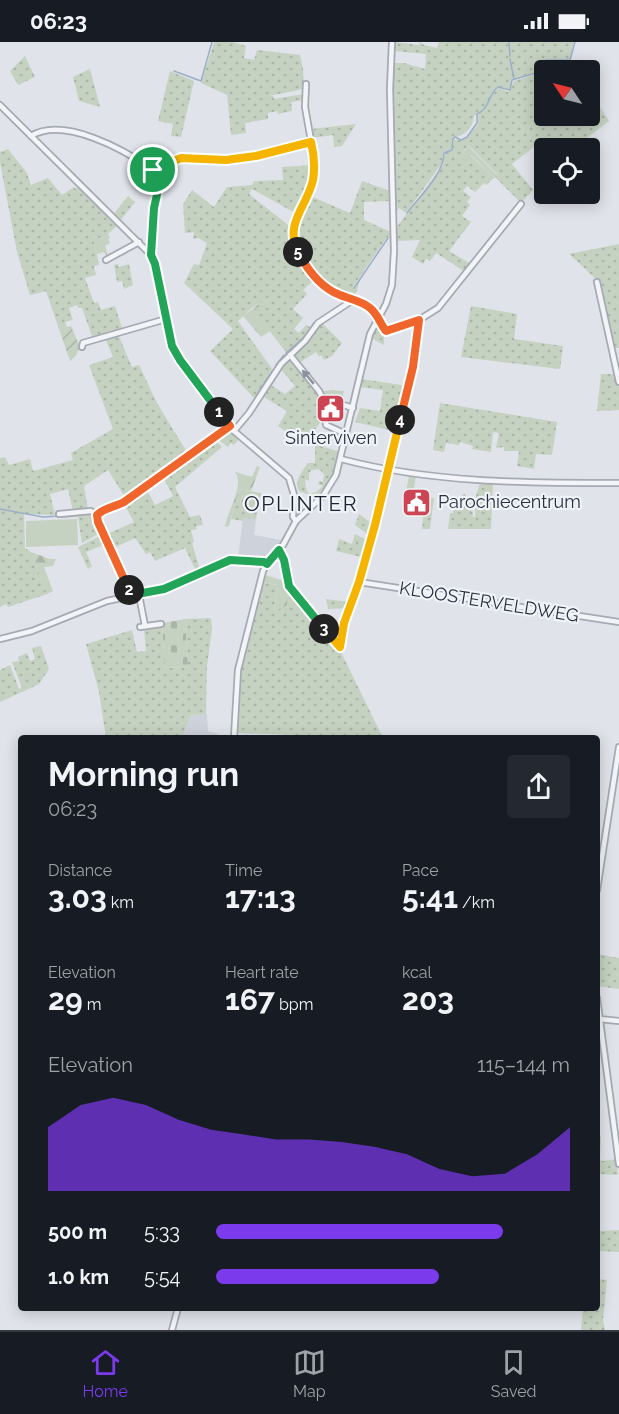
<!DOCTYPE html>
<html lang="en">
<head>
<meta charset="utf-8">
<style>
	body { margin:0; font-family:Raleway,sans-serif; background:#242831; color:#f1f3f6; height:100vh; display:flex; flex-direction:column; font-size:22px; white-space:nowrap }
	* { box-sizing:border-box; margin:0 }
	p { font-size:20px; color:#9ea1a6 }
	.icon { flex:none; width:33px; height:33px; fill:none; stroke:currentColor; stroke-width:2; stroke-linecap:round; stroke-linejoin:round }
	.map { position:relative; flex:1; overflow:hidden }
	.panel { position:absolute; left:18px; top:693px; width:582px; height:576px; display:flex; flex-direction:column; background:#171b24; border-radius:6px; box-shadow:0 3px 15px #0003 }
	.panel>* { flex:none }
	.needle { width:39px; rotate:305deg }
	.tools { position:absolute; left:534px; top:18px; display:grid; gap:12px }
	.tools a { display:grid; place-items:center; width:66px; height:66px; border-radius:6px; background:#171b24; box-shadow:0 3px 15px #0003; font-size:30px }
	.pin { position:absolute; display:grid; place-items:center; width:51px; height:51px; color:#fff; margin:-26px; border:3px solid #fff; border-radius:50%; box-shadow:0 2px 6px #0007 }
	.km { position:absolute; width:30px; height:30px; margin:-15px; border-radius:50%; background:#222; color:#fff; font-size:16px; line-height:30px; text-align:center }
	.round { display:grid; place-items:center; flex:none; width:63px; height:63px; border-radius:6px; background:#242831 }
	.headline { display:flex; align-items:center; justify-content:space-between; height:102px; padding:0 30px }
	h1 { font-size:33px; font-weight:700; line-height:45px }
	.figures { display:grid; grid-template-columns:repeat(3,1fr); gap:9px; height:102px; padding:6px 30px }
	.figures div { display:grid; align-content:center }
	.figures b { font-size:30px; font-weight:700 }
	.figures small { font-size:16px; font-weight:400 }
	.figures p { font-size:16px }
	.chart { height:168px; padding:12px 30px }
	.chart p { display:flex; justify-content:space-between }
	.chart svg { width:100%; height:108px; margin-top:6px; fill:#7c3aed; opacity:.7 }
	ul { padding:0 30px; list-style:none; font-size:20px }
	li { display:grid; grid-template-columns:96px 72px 1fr; align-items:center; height:45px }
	li i { height:15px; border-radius:8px; background:#7c3aed }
	.status { display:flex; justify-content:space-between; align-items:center; height:42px; padding:0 30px; background:#171b24; direction:ltr }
	.status svg { height:16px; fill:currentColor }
	.menu { display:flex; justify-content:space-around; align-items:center; height:84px; border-top:2px solid #363941; background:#171b24; font-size:16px; color:#9ea1a6 }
	.menu a { display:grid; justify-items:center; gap:3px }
	.menu .current { color:#7c3aed }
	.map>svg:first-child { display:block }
	.built { fill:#ced2db }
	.grass { fill:url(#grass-dots); fill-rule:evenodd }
	.forest { fill:url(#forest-firs) }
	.cemetery { fill:url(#cemetery-stones) }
	.park { fill:url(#park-tufts) }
	.garden { fill:url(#garden-furrows) }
	.pitch { fill:#c5d2c1 }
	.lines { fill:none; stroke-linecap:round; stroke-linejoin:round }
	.stream { stroke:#9bafc8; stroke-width:1.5 }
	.minor-casing { stroke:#a5aab3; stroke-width:8 }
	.minor { stroke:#f2f4f7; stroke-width:4.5 }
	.oneway { fill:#8d929c }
	.split-1-casing { stroke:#fff; stroke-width:12 }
	.split-2-casing { stroke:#fff; stroke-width:12 }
	.split-3-casing { stroke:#fff; stroke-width:12 }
	.split-4-casing { stroke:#fff; stroke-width:12 }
	.split-5-casing { stroke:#fff; stroke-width:12 }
	.split-6-casing { stroke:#fff; stroke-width:12 }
	.split-1 { stroke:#22a559; stroke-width:8 }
	.split-2 { stroke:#f0652b; stroke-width:8 }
	.split-3 { stroke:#22a559; stroke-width:8 }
	.split-4 { stroke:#f5b400; stroke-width:8 }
	.split-5 { stroke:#f0652b; stroke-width:8 }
	.split-6 { stroke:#f5b400; stroke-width:8 }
	.labels { text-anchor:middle; stroke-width:4.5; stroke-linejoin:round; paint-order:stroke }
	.poi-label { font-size:18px; fill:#283040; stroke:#eff2f6 }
	.street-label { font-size:18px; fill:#283040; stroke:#eff2f6 }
	.quarter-label { font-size:21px; letter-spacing:1.5px; fill:#1b2130; stroke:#eff2f6 }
</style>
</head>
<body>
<div class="status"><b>06:23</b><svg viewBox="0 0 49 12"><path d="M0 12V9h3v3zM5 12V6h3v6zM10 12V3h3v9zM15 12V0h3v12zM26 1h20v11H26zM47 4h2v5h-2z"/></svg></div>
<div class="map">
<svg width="619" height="1288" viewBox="0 0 619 1288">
	<defs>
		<pattern id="grass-dots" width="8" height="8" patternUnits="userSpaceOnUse" patternTransform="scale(1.5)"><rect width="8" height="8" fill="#c5d2c1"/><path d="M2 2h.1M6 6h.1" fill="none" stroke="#a9b5a7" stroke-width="1.8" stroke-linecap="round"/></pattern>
		<pattern id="forest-firs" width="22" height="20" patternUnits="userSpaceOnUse" patternTransform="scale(1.5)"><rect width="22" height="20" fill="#c5d2c1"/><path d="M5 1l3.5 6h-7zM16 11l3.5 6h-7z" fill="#a9b5a7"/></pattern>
		<pattern id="cemetery-stones" width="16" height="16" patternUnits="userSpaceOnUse" patternTransform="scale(1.5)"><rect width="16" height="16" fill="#c5d2c1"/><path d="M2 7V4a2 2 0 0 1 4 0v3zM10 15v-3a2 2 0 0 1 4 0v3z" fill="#a9b5a7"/></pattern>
		<pattern id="park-tufts" width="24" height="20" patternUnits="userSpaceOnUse" patternTransform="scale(1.5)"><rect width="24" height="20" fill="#c5d2c1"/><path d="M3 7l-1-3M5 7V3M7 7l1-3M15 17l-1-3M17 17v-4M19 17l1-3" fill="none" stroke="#a9b5a7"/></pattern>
		<pattern id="garden-furrows" width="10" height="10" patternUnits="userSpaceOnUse" patternTransform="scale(1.5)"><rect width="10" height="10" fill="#c5d2c1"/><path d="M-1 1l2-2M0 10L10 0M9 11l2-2" fill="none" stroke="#a9b5a7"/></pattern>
	</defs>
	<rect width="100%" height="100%" fill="#e0e3e9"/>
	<g class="built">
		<polygon points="243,476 256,477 254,493 281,498 278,506 266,517 238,516"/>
		<polygon points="207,672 208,689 218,692 219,696 225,696 182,696 191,673"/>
	</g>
	<g class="grass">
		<polygon points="214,0 233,0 246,4 244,16 254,18 257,8 300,13 303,27 304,47 269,54 273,54 274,57 304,52 304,58 291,60 292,69 278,72 277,69 268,71 268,77 245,81 246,91 231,93 227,53 201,41"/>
		<path d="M 394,0 L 419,3 L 420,0 L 424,3 L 437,6 L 439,0 L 574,0 L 570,17 L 546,17 L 538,30 L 513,37 L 510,47 L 500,45 L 496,46 L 484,67 L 474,74 C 473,87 464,93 454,96 L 451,108 L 443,111 L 443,120 L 406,171 L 399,166 L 395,172 L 393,21 L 404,21 L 425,27 L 426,12 L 394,9 Z"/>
		<polygon points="25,14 35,35 18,43 10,29"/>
		<path d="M 561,17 L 568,19 L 575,28 L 544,28 L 544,74 L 590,74 L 590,50 L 609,79 L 574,106 L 544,106 L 544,119 L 534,105 L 512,122 L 533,148 L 521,161 L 495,135 L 497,132 L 469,104 L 467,105 L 458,117 L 470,113 L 494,136 L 486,143 L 484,141 L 475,150 L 467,144 L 463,149 L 471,155 L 467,160 L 470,163 L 462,174 L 471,180 L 449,209 L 473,223 L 467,231 L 436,211 L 430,219 L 426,217 L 423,222 L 412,215 L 420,198 L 395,199 L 396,186 L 443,123 L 445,111 L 452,108 L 454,98 L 465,97 L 478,82 L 477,73 C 491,66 487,53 499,46 L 509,50 L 514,39 L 539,31 L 546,19 Z"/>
		<polygon points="90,27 100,65 79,59 73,35"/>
		<polygon points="170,29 194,39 181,95 171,94 173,82 158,79"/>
		<polygon points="356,82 342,104 334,105 333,93 312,96 311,87"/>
		<polygon points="8,107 27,131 31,143 48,136 62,153 74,145 76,147 80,144 118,183 102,197 93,194 99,223 94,224 96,233 85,236 94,261 98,260 101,268 115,264 123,289 93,297 82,266 78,266 77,263 69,266 73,278 65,280 67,285 59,287 46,249 30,253 17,210 0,120 0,110"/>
		<polygon points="313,123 312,138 297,172 252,147 249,152 292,186 294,205 315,237 303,248 307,252 293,267 303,276 294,287 299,291 306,283 310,285 300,298 286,310 253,268 276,252 253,265 238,279 272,327 254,356 210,309 233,287 184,241 194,222 199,223 207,201 198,196 193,197 194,190 185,191 183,162 192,148 214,165 227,145 252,143 254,139 283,138 282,125"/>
		<polygon points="362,139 390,149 390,159 364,160 364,178 391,190 391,197 387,195 353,245 355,246 361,235 354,257 326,243 311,228 295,201 295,185 308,153 350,171"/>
		<polygon points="128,154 135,160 120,179 113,173"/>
		<polygon points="619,202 619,306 613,306 597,238 569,212"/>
		<polygon points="118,222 119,225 129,222 133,243 124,247 122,239 117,240 114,223"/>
		<polygon points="471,264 517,272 514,297 563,304 560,327 461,315"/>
		<polygon points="321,280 342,301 332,314 324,318 321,313 319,315 316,310 299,321 291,313"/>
		<polygon points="377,283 384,290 384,303 371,296"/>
		<polygon points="118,292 132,325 139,323 157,361 188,412 126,457 108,428 84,444 88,468 73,469 68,447 50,452 55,473 24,472 25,506 31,510 47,552 8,565 6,562 0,565 0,416 5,415 9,423 30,417 33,429 73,418 71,411 113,387 89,323 113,315 105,296"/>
		<path d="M 289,316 C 312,341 320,345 324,381 L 321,379 L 308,397 L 293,392 L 292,394 L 278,384 L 287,369 L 262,354 L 269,342 L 285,352 L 295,344 L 280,326 Z"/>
		<polygon points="601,332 616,332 619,344 619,368 597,369"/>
		<polygon points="362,337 408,344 397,390 355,380 360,366 380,369 383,348 361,345"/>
		<polygon points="440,361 557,380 552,413 536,412 534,427 517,424 519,409 504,409 504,405 496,406 499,391 493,390 491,410 472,407 473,404 460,400 459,403 446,401 444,410 433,408"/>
		<polygon points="226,389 231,389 239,397 234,403 231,401 228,405 219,398 217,400 222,405 175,445 190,475 200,473 203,483 196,484 197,487 191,488 194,500 192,501 200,528 196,529 185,506 155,519 150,510 146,512 135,496 112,507 105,493 134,480 125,464 107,471 107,470 120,464 148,444 129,461 147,448 155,463 173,454 164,437 215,401 167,431"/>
		<path d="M 315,402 L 340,410 L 331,437 L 316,456 L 299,449 C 294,439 302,429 308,421 L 315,421 ZM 317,427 L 320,428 L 324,432 L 323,440 L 319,439 L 318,442 L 323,444 L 316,450 L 309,452 L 306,446 L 305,437 L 309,439 L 309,431 L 312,428 Z"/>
		<polygon points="480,441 493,442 491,487 448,487 450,471 453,471 454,460 460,460 462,453 465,452 466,456 469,456 469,461 472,461 473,475 475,475 476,454"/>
		<polygon points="239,447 261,451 256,477 243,476 243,479 231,477"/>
		<polygon points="432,456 434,456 430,487 422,487 425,457"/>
		<polygon points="91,470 100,491 82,501 78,475 60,476 60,473"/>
		<polygon points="359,472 374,483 370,494 355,483"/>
		<polygon points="355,492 369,499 365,516 336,509 339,497 352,502"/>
		<polygon points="102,493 106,502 86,510 92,524 88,527 78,505"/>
		<polygon points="262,540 278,543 274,569 288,546 340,608 383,696 237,691 242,622"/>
		<polygon points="326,557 349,560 347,566 328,567"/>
		<polygon points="211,576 212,587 207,624 206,672 191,673 182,696 106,696 99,650 86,602 132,588 137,610 146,609 144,587 162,584 165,626 188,625 185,577"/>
		<polygon points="41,604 49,627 39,642 0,660 0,628 10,623 19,647 22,646 12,620 19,619 18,615 27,611 30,619 35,617 32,606"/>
		<polygon points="597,912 619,916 619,947 597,944"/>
		<polygon points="597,1094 601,1094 600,1118 602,1119 617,1117 618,1133 597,1132"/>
		<polygon points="619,1188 619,1210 597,1209 597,1189"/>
		<polygon points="597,1237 607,1238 603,1278 605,1288 581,1288 583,1266 597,1266"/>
	</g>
	<g class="forest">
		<polygon points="469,104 471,107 497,133 494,136 471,113 462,121 457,117"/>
		<polygon points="108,192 110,196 108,197 110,201 105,204 108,214 107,215 104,210 97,212 92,194 102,197"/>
		<polygon points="275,250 276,252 254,268 270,289 261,295 243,274"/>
		<path d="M 257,424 L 260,425 L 251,449 L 239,447 L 229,484 L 225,485 C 227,470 245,442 235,430 L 252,435 Z"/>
		<polygon points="31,510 50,517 56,517 53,524 44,525 53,549 47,552"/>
		<polygon points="285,525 288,546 287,563 274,570 278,543 262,540 265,533 281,538"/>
	</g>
	<polygon class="cemetery" points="185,577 188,625 165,626 162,581"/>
	<polygon class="park" points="333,348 344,349 341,361 325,358 323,349"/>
	<polygon class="garden" points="71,284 80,305 76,313 70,319 59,287"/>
	<g class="pitch">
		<polygon points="409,433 416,434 412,457 405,456"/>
		<polygon points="77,477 78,503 26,505 26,479"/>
	</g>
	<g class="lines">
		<g class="stream">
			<polyline points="509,1 510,14"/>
			<polyline points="510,17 514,37"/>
			<polyline points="174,29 201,39 212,0"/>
			<path d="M 407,171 C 420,154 444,132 444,111 L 452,108 L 453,97 L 455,95 L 461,98 L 467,95 L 477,81 L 477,72 C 490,67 488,52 498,45 L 510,48 L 512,38 L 539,30 L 546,18 L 570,18 L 575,0"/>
			<polyline points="354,246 388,196"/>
			<polyline points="286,311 303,296 314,281"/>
			<polyline points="276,323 284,313"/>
			<polyline points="264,341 273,328"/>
			<polyline points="255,357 262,343"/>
			<polyline points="168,433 214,400"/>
			<polyline points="152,444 165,435"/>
			<polyline points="0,467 43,475 91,472"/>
			<polyline points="103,471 119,466 150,445"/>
		</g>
		<defs>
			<g id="minor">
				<polyline points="306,42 305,65 313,110 313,136 295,181 292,192 294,202 305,222 320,240 338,252 368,264 376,271 386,289 419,278 438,266 521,162"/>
				<polyline points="0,63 151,213 155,221 170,297 176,311 234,389 289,436 294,453 293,475 296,479"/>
				<path d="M 31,94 C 64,74 125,108 153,128 L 158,148 L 154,166 L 151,213"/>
				<polyline points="153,128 181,116 226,118 256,114 311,100"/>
				<polyline points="106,218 139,200"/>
				<polyline points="597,240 619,340"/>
				<polyline points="82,305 83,301 166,277"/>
				<polyline points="290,313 319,349 324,359 326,383 346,392"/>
				<polyline points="324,359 334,360 353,366"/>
				<polyline points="234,389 249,371 281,322 305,299 318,281 353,258"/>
				<path d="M 341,417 C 431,441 526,441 619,441"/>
				<polyline points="59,472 91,469 97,473"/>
				<polyline points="279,508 284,518 289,544 341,605"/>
				<polyline points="359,540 619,580"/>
				<polyline points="132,553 98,480 97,473 102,469 124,460 230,384"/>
				<polyline points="139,553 145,584"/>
				<polyline points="140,585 161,582"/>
				<polyline points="0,597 32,589 107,559 164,547 223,519 237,517 267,522"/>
				<polyline points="341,605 344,581 359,540 390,425 413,325 419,278"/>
				<polyline points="234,696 238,628 263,529 267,522 283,503 296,479 323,454 336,433 370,292 386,262 392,243 394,209 390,47 392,0"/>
				<polyline points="597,848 619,705"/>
				<polyline points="597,956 619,1122"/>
				<polyline points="599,977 619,979"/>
				<polyline points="172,1288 178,1266"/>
			</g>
		</defs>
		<use href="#minor" class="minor-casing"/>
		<use href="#minor" class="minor"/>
	</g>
	<defs><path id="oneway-solid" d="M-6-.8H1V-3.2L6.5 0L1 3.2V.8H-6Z" transform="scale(1.5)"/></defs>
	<use class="oneway" href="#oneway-solid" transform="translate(308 335) rotate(-130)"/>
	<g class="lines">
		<defs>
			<polyline id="split-1" points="153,128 158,148 154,166 151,213 155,222 172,304 180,318 219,370"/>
			<path id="split-2" d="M 129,548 L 98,480 L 97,473 C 104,466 115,465 124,460 L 230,384 L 219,370"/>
			<polyline id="split-3" points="129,548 132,553 164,547 230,518 264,520 267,522 279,508 284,518 289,544 324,587"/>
			<polyline id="split-4" points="324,587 340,605 344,581 359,540 375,483 400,378"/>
			<path id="split-5" d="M 298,210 C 307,227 321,246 340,253 C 350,257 362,259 370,266 C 378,272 380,282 386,289 L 419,278 L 413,325 L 400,378"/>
			<path id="split-6" d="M 153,128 L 181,116 L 226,118 L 256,114 L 311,100 C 314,112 315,126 313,138 C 307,165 284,181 298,210"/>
		</defs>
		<use href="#split-1" class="split-1-casing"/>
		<use href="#split-2" class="split-2-casing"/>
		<use href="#split-3" class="split-3-casing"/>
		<use href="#split-4" class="split-4-casing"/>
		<use href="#split-5" class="split-5-casing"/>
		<use href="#split-6" class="split-6-casing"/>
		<use href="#split-1" class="split-1"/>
		<use href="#split-2" class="split-2"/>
		<use href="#split-3" class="split-3"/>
		<use href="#split-4" class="split-4"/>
		<use href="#split-5" class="split-5"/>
		<use href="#split-6" class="split-6"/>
	</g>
	<defs>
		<symbol id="civic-square" viewBox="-11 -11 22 22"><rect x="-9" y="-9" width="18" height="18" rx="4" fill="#cd4555" stroke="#eff2f6"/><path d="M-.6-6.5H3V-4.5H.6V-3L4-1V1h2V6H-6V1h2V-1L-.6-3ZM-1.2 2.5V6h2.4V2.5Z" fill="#fff"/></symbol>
	</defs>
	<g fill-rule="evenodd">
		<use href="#civic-square" x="314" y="350" width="33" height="33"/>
		<use href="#civic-square" x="400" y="444" width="33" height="33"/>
	</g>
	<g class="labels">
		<g class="poi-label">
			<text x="331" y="402">Sinterviven</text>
			<text x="438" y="466" text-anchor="start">Parochiecentrum</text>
		</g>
		<g class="street-label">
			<text transform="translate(489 560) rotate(9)" y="6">KLOOSTERVELDWEG</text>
		</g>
		<g class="quarter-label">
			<text x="301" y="469">OPLINTER</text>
		</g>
	</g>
</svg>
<div class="tools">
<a><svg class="needle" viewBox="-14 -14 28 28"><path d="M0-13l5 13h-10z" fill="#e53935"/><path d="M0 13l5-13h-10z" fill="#9ea1a6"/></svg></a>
<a><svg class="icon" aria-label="locate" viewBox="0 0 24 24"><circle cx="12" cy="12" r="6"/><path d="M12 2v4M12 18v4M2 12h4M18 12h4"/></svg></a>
</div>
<div class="pin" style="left:153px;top:128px;background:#1e9e55"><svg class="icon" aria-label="arrive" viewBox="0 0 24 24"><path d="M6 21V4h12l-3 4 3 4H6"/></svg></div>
<b class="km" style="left:219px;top:370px">1</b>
<b class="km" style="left:129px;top:548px">2</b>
<b class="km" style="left:324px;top:587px">3</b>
<b class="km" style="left:400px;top:378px">4</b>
<b class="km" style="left:298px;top:210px">5</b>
<section class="panel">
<div class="headline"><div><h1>Morning run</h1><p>06:23</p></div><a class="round"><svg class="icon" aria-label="share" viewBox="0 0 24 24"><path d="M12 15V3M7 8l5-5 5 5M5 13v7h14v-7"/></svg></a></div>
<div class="figures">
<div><p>Distance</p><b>3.03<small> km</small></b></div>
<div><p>Time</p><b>17:13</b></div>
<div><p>Pace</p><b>5:41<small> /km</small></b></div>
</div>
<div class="figures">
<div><p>Elevation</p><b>29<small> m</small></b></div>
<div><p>Heart rate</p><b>167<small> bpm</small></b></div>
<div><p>kcal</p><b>203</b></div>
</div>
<div class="chart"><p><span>Elevation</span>115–144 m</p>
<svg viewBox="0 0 160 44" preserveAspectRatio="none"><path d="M0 44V18L10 9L20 6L30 9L40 15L50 19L60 21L70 23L80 23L90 24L100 26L110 29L120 35L130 38L140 37L150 29L160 18V44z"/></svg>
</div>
<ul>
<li><b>500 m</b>5:33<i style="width:81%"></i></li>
<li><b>1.0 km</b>5:54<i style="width:63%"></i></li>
</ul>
</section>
</div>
<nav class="menu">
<a class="current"><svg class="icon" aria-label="home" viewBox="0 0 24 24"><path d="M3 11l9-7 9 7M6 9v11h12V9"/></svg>Home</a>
<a><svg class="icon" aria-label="map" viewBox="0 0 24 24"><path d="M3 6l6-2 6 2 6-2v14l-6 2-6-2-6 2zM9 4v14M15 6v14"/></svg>Map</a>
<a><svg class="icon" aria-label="saved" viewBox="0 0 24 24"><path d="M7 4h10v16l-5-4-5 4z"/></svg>Saved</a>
</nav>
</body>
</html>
